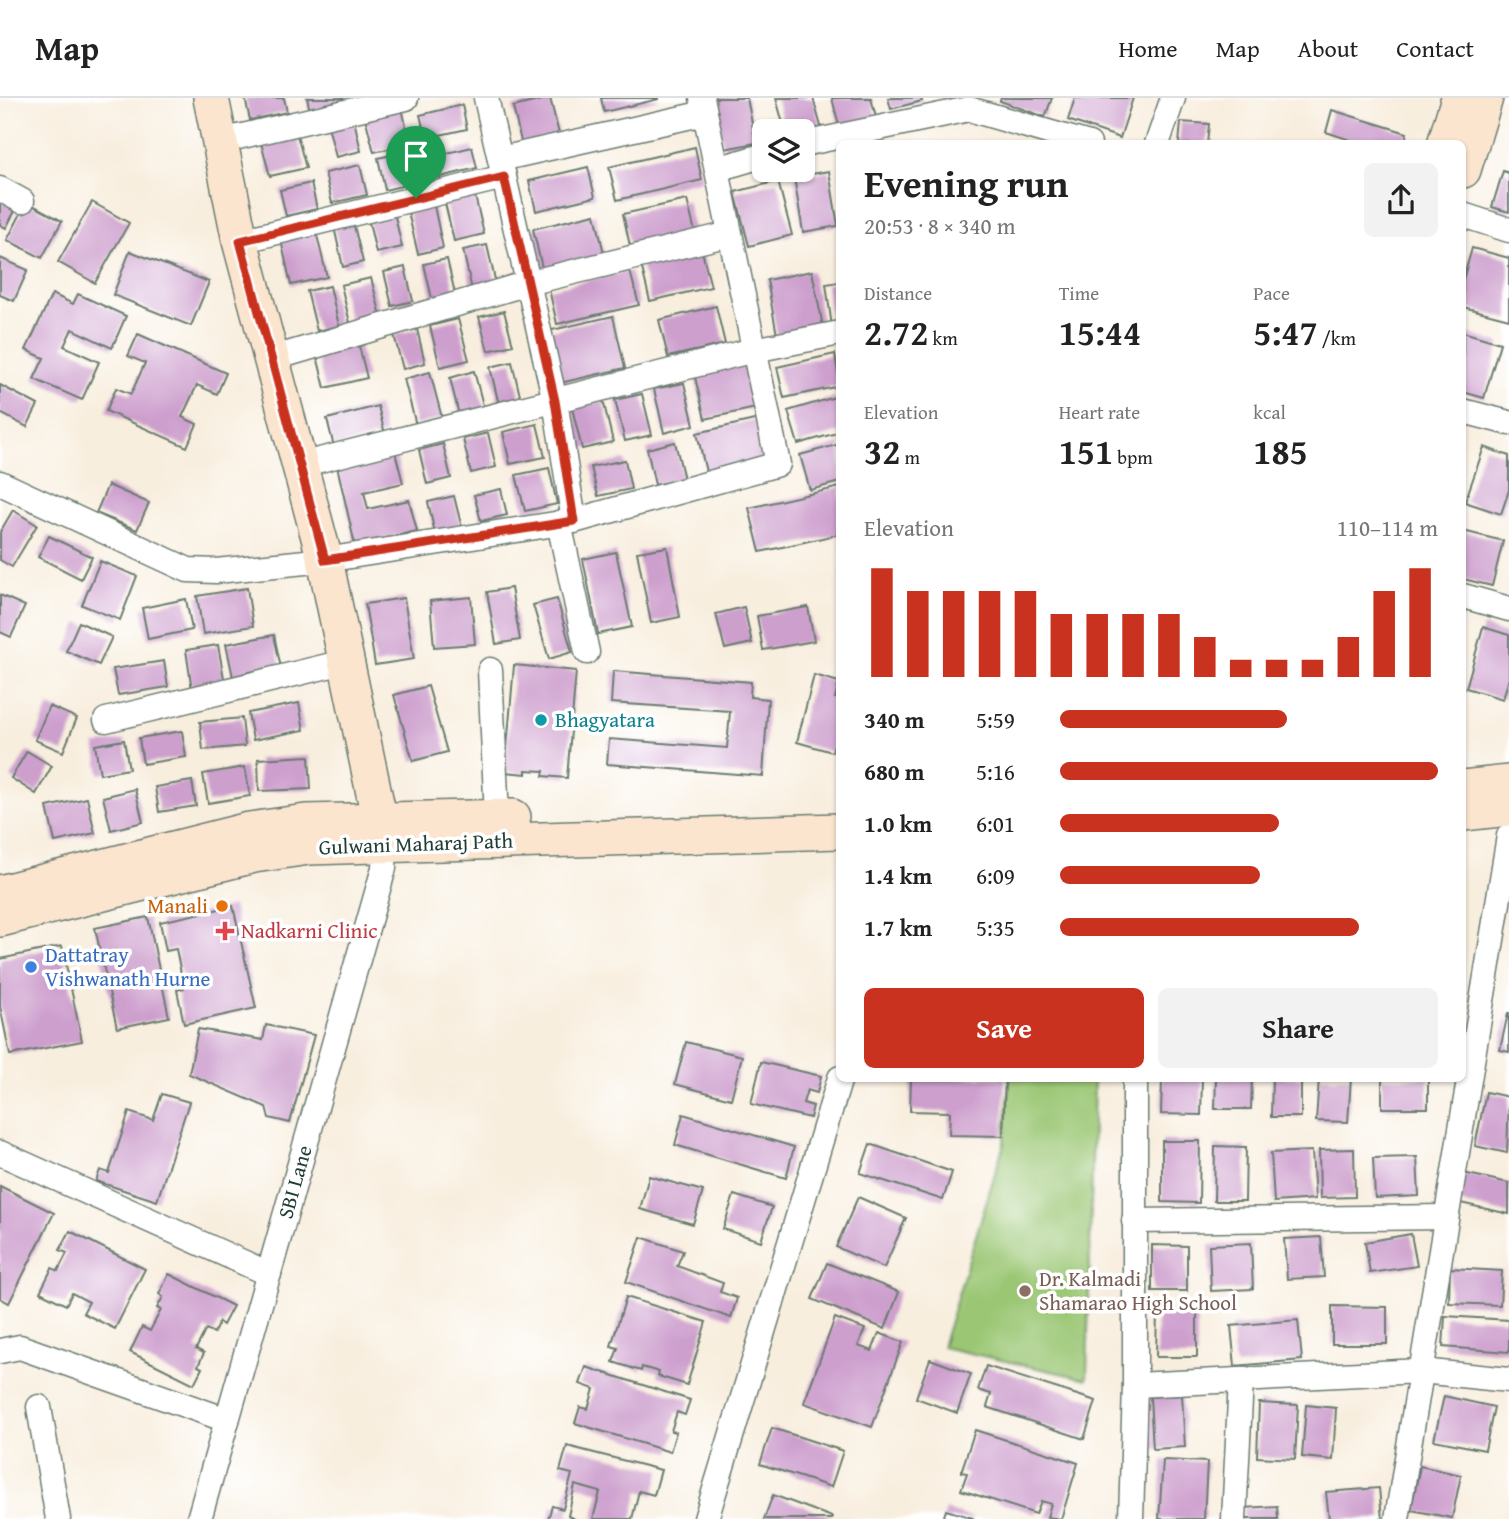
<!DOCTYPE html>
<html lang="en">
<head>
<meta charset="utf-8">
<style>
	body { margin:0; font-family:"Gentium Book Plus",serif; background:#f2f2f2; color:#222; height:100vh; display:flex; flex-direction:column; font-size:26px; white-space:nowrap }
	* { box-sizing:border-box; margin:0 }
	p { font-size:23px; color:#767676 }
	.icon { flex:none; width:38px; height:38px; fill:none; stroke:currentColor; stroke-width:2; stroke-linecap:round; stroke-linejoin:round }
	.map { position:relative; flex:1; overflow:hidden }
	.details { position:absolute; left:836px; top:42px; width:630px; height:942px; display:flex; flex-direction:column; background:#fff; border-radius:10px; box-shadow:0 2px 5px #0004 }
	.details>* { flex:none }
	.buttons { position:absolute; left:752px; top:21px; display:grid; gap:14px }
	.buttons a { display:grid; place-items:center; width:63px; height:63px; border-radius:10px; background:#fff; box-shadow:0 2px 5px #0004; font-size:35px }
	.pin { position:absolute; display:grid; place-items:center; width:60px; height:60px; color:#fff; margin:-72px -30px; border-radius:50% 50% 50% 0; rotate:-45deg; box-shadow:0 0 7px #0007 }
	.pin .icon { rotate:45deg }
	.round { display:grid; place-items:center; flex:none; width:74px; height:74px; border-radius:10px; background:#f2f2f2 }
	.overview { display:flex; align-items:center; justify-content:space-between; height:119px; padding:0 28px }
	h1 { font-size:38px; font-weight:700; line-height:52px }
	.metrics { display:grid; grid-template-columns:repeat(3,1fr); gap:10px; height:119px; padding:7px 28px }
	.metrics div { display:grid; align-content:center }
	.metrics b { font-size:35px; font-weight:700 }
	.metrics small { font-size:19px; font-weight:400 }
	.metrics p { font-size:19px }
	.chart { height:196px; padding:14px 28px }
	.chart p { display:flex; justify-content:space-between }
	.chart svg { width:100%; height:126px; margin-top:7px; stroke:#c8321e; stroke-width:6 }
	.primary-button { display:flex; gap:14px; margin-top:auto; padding:14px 28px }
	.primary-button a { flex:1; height:80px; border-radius:10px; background:#c8321e; color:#fff; font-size:28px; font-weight:700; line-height:80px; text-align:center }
	.primary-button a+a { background:#f2f2f2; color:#222 }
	ul { padding:0 28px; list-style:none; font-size:23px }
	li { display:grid; grid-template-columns:112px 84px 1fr; align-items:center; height:52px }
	li i { height:18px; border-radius:9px; background:#c8321e }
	header { display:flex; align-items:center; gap:42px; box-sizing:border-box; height:98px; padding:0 35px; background:#fff; border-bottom:2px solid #e0e0e0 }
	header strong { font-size:33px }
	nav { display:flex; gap:38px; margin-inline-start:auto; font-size:24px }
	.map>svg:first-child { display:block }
	.green { fill:#9bc774; stroke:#5d8254; stroke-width:2 }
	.building { fill:#cd9fcd }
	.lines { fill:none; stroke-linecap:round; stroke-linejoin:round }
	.street-casing { stroke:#6b7b70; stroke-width:27 }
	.secondary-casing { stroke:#6b7b70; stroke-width:38 }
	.street { stroke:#fff; stroke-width:24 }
	.secondary { stroke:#fbe5cf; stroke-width:35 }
	.route-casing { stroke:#fff; stroke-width:14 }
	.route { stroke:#c8321e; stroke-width:9 }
	.culture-dot { fill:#0f9aa8; stroke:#fff; stroke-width:2.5 }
	.food-dot { fill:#e8710a; stroke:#fff; stroke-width:2.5 }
	.health-dot { fill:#e0444e; stroke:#fff; stroke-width:2.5 }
	.shop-dot { fill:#3f7fe0; stroke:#fff; stroke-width:2.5 }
	.education-dot { fill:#8d6e63; stroke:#fff; stroke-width:2.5 }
	.labels { text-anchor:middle; stroke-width:7; stroke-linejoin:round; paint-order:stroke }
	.culture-label { font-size:21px; fill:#0d838f; stroke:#fff; text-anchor:start }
	.street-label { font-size:21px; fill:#1f3d34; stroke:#fff }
	.food-label { font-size:21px; fill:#c56008; stroke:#fff; text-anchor:end }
	.health-label { font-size:21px; fill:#be3a42; stroke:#fff; text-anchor:start }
	.shop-label { font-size:21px; fill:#366cbe; stroke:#fff; text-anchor:start }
	.education-label { font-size:21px; fill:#785e54; stroke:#fff; text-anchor:start }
</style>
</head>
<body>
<header>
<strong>Map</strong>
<nav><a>Home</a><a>Map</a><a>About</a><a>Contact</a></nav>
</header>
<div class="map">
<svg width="1509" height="1421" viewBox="0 0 1509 1421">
	<rect width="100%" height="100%" fill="#fff"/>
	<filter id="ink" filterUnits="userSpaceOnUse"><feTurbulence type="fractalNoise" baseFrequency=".0143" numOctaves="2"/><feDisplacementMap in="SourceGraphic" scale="14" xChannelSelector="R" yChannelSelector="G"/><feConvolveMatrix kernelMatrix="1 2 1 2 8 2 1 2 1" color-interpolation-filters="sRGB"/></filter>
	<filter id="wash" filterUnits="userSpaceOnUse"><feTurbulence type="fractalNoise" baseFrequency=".00686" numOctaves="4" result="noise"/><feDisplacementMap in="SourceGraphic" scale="28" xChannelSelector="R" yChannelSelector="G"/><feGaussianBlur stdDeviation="1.57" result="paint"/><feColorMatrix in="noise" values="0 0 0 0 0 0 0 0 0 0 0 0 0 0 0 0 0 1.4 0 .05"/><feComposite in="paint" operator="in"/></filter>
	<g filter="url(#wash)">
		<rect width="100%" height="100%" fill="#f8eede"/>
		<polygon class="green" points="1010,980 1094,980 1087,1281 942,1249 1004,1046"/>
		<g id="blocks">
			<g class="building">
				<polygon points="245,0 284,0 287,14 250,22"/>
				<polygon points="307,0 343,0 345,5 310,13"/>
				<polygon points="550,0 560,40 522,48 513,9"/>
				<polygon points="601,0 659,0 659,1 604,14"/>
				<polygon points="714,0 747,0 756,45 724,51"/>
				<polygon points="776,0 813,0 822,32 803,36 803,33 785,33"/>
				<polygon points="832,0 871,0 876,19 839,28"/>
				<polygon points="888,0 921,0 922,3 891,11"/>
				<polygon points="1001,0 1052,0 1045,19 1000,3"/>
				<polygon points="1075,0 1133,0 1120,40 1068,22"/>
				<polygon points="462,7 467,31 426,40 420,17"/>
				<polygon points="402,10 410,46 374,54 365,19"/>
				<polygon points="1332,12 1407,35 1404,46 1363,46 1326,34"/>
				<polygon points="354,22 361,53 336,59 328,28"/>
				<polygon points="1181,24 1209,26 1207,46 1179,46"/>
				<polygon points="296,33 306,70 270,78 260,41"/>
				<polygon points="472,49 477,70 436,80 431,59"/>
				<polygon points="695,49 702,82 617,102 609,69"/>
				<polygon points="414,52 421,83 385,92 378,60"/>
				<polygon points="360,67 367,97 332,105 325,75"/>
				<polygon points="588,69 595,99 536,113 529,83"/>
				<polygon points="829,73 838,128 803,134 794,79"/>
				<polygon points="1503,73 1509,75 1509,114 1492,109"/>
				<polygon points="778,83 792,137 749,148 735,94"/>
				<polygon points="311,85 317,111 286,118 280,92"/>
				<polygon points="475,98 484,136 454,143 445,105"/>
				<polygon points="0,100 17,109 6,130 0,127"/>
				<polygon points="687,102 695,134 630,148 623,116"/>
				<polygon points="27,104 62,123 42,160 7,142"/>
				<polygon points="92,104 129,125 95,185 58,164"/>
				<polygon points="434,108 443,150 418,156 408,114"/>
				<polygon points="394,114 402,149 376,155 368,120"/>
				<polygon points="595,116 605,160 543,174 533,131"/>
				<polygon points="353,124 363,164 343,169 334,129"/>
				<polygon points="316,133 327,179 291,187 281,142"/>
				<polygon points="487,147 496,186 472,192 463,152"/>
				<polygon points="701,149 711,189 650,203 640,162"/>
				<polygon points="1472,150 1509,160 1509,221 1463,209 1463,182"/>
				<polygon points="130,153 209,184 191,228 113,197"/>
				<polygon points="0,160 28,172 14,203 0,197"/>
				<polygon points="447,161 456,200 433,205 424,166"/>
				<polygon points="405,169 413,203 392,208 384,174"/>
				<polygon points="630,173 639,207 557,226 549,191"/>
				<polygon points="812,173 823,229 777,237 767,182"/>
				<polygon points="371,180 381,218 350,225 341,187"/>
				<polygon points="840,184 840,228 832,229 826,186"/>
				<polygon points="330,188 339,228 317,233 307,193"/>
				<polygon points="52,196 73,206 78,196 126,218 112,250 72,231 64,248 99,264 82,302 34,281 44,260 26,252"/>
				<polygon points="716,208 725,246 668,259 659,222"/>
				<polygon points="504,213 513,247 488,253 479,219"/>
				<polygon points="613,218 625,270 560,285 548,233"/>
				<polygon points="458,221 469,262 440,269 430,228"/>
				<polygon points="417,231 425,265 403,271 394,237"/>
				<polygon points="1463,234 1500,245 1484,300 1463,294"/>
				<polygon points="138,236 226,275 217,296 197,287 182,319 197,326 187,349 106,313 116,290 131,296 145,265 128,258"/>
				<polygon points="357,240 367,280 325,290 315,250"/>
				<polygon points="835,256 840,288 784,300 777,269"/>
				<polygon points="745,263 756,310 705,321 694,275"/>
				<polygon points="512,264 521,302 499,307 490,269"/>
				<polygon points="474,273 484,311 459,317 450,280"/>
				<polygon points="430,274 442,320 416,327 404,281"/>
				<polygon points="684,285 694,327 664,335 654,291"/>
				<polygon points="0,287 38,307 27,329 0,315"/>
				<polygon points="642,296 652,337 625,343 615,302"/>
				<polygon points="835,299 840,316 840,334 798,346 788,313"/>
				<polygon points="603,302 613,344 582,351 572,310"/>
				<polygon points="378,308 385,336 334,349 327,321"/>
				<polygon points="759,321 769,360 706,374 697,335"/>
				<polygon points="537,326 545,359 510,366 503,334"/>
				<polygon points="488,335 496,369 471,375 463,341"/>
				<polygon points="675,344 684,381 655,387 647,351"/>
				<polygon points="443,346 451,380 427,386 419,352"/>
				<polygon points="840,346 840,384 810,392 800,357"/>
				<polygon points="1484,349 1509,358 1509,392 1501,416 1465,404"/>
				<polygon points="395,354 403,385 364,394 368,411 409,402 417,433 355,447 337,368"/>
				<polygon points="625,362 631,391 598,398 591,369"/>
				<polygon points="549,370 557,406 525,413 516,377"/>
				<polygon points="108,387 149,405 137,432 96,415"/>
				<polygon points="840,389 840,436 760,454 749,410"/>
				<polygon points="501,391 507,417 481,423 474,397"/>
				<polygon points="454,398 462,430 435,436 428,404"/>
				<polygon points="13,412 37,427 12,469 0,462 0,434"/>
				<polygon points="1463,433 1503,443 1492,488 1463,481"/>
				<polygon points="49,438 92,459 81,481 38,459"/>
				<polygon points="667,449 680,519 651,525 637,454"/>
				<polygon points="616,454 632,529 598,536 583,461"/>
				<polygon points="100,463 137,478 120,522 82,507"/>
				<polygon points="247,490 253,528 203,536 197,498"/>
				<polygon points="511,490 520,542 496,546 487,494"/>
				<polygon points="0,497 25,508 11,539 0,534"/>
				<polygon points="471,499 475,546 434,549 430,503"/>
				<polygon points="404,500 414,561 375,567 365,506"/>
				<polygon points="186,501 192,532 148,541 142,510"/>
				<polygon points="557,501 572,554 549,561 533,507"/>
				<polygon points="744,509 752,545 725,551 716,516"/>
				<polygon points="808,509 814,543 763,552 757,518"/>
				<polygon points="79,524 112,539 99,567 66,553"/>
				<polygon points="1483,529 1509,537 1509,580 1503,601 1466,590"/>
				<polygon points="274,537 281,570 233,579 226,546"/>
				<polygon points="218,547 225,586 192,592 186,552"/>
				<polygon points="164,563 168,589 118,597 113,571"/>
				<polygon points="514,567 576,573 567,680 543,678 544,673 526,672 526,676 505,674"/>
				<polygon points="613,573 751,584 750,599 768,601 763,678 607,666 609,641 727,650 730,613 611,605"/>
				<polygon points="814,577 839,584 835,600 840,601 840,624 832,654 797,644"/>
				<polygon points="428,588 447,654 413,663 394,597"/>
				<polygon points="299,605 304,632 253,642 248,615"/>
				<polygon points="49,608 77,620 63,654 35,642"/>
				<polygon points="242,620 245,648 203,652 200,624"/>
				<polygon points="182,633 186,659 143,666 139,640"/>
				<polygon points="124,642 129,671 100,676 95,647"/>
				<polygon points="27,653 52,668 36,696 11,680"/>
				<polygon points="309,658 311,691 259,693 258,661"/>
				<polygon points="245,669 250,698 208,705 203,676"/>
				<polygon points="192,683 196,708 159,714 155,689"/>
				<polygon points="135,691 143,724 111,732 103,699"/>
				<polygon points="87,700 95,735 55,744 47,709"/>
				<polygon points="233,808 256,910 184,926 177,892 184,890 176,851 166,853 160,824"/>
				<polygon points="148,819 169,919 117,930 95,830"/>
				<polygon points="62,848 82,943 10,957 0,908 0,861"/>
				<polygon points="1508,915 1509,915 1509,954 1500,952"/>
				<polygon points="266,927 314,937 290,1025 269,1020 266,1009 189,976 198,931 263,942"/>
				<polygon points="686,944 742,958 731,1001 675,986"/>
				<polygon points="761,964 821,978 817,995 807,992 803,1005 813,1008 810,1020 751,1006"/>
				<polygon points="932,980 1005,980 1003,1038 949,1037 950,1014 910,1013 911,981 932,982"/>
				<polygon points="1162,980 1202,980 1201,1017 1161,1016"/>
				<polygon points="1216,980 1252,980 1251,1011 1215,1011"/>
				<polygon points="1272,980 1301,980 1301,1019 1271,1019"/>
				<polygon points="1319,980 1351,980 1348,1024 1316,1023"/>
				<rect x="1382" y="980" width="46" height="30"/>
				<polygon points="1486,994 1509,999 1507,1055 1475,1048"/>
				<polygon points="162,996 189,1004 157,1103 96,1083 100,1072 109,1075 129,1014 153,1022"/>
				<polygon points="683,1016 794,1049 786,1080 675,1047"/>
				<polygon points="1162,1043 1200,1043 1199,1105 1162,1104"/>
				<polygon points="870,1046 952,1074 943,1102 860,1075"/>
				<polygon points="1215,1048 1246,1049 1245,1103 1214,1103"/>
				<polygon points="1354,1051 1355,1099 1320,1100 1319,1052"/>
				<polygon points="1312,1053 1315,1101 1274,1104 1271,1055"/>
				<polygon points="1417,1059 1419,1098 1375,1100 1373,1060"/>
				<polygon points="1463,1075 1509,1085 1509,1116 1456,1104"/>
				<polygon points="649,1078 703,1093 693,1126 640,1111"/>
				<polygon points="0,1088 54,1115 9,1205 0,1200"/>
				<polygon points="734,1097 772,1109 761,1143 723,1131"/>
				<polygon points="858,1099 906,1120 884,1170 836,1149"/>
				<polygon points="70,1133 145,1171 115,1231 83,1215 89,1204 72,1195 66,1207 40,1194 52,1170 58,1173 67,1155 60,1152"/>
				<polygon points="1411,1136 1417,1168 1370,1175 1365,1144"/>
				<polygon points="641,1139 683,1153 677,1168 723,1185 720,1194 737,1200 731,1220 626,1184"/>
				<polygon points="1321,1139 1324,1179 1287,1181 1284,1141"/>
				<polygon points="1251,1145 1253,1191 1211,1193 1209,1147"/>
				<polygon points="1152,1147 1187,1148 1187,1193 1152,1193"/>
				<polygon points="827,1165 899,1194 885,1231 812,1201"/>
				<polygon points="1450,1170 1502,1173 1500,1207 1449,1205"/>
				<polygon points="169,1176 233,1208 223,1227 219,1224 214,1235 206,1231 196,1251 204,1255 198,1268 202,1270 194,1286 130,1254 142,1229 150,1233 161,1212 157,1210 163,1199 159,1196"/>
				<polygon points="626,1199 706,1224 687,1287 658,1278 659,1274 642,1269 641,1273 613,1264 618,1250 611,1248"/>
				<polygon points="1332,1208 1387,1209 1387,1246 1332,1246"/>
				<polygon points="1157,1212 1197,1212 1197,1259 1156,1259"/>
				<polygon points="1445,1218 1509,1222 1509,1254 1443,1249"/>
				<polygon points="835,1220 865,1231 858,1248 872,1253 879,1235 903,1244 872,1329 804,1305"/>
				<polygon points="1298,1222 1302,1262 1235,1268 1231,1228"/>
				<polygon points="930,1261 971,1276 957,1315 916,1300"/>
				<polygon points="986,1268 1096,1303 1084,1341 987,1309 991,1296 978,1292"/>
				<polygon points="586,1269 690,1302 685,1317 677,1314 671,1333 676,1334 670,1354 575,1325 580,1309 588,1311 594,1291 580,1286"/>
				<polygon points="1182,1297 1185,1349 1153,1351 1150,1299"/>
				<polygon points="1444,1298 1494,1309 1485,1352 1434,1342"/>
				<polygon points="1259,1305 1298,1307 1295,1361 1257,1359"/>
				<polygon points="1306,1307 1336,1310 1333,1362 1302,1359"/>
				<polygon points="772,1330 843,1353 831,1389 760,1366"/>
				<polygon points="975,1332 1078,1365 1061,1421 1047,1419 1051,1406 1041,1403 1036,1416 961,1392 967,1375 961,1374"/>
				<polygon points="567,1348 661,1372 654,1397 639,1393 632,1421 593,1421 600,1394 575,1387 568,1418 575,1421 548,1421 552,1408 563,1411 572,1376 560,1373"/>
				<polygon points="1163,1362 1207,1364 1204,1421 1159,1421"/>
				<polygon points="1420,1368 1461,1377 1452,1420 1411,1412"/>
				<polygon points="1379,1390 1382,1421 1329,1421 1326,1394"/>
				<polygon points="773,1397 832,1419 831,1421 764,1421"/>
				<polygon points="1277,1408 1278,1421 1243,1421 1243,1410"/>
				<polygon points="946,1412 973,1420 973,1421 943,1421"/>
			</g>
		</g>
	</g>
	<g filter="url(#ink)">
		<use href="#blocks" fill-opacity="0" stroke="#6b7b70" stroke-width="2"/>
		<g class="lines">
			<defs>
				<g id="street">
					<polyline points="486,0 555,303 574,423"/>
					<polyline points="221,43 406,0"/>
					<polyline points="803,46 969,11 1089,46"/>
					<polyline points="1157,46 1173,0"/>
					<polyline points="500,61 705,15"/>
					<polyline points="717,71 765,57"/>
					<polyline points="0,91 22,103"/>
					<polyline points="1463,117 1509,132"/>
					<polyline points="240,143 504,79"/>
					<polyline points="271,261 528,185 730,136"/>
					<polyline points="1463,313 1509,325"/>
					<polyline points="300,367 754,252 840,235"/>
					<polyline points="0,385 188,472 216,473 325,462 574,423 778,366 702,0"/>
					<polyline points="559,425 587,554"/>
					<polyline points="1463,498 1509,511"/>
					<polyline points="490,572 497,719"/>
					<polyline points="106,622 348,563"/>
					<polyline points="0,1055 269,1176"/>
					<polyline points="1134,1123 1446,1119"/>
					<polyline points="0,1253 20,1249 227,1322"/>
					<polyline points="1135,1287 1421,1273 1509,1282"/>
					<polyline points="39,1309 58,1421"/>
					<polyline points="199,1421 384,770 385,747"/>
					<polyline points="706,1421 840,980"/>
					<polyline points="1131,1421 1135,1287 1135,980"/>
					<polyline points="1234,1421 1241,1282"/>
					<polyline points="1397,1421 1509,738"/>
				</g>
				<g id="secondary">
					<polyline points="211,0 240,143 325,462 384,743"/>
					<polyline points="1445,46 1459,0"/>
					<polyline points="1463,72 1485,0"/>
					<polyline points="1463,690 1509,685"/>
					<polyline points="1463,715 1509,710"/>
					<polyline points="0,795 249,732 306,724 513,719"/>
					<polyline points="0,821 254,757 309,749 840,733"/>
				</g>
			</defs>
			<use href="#street" class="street-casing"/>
			<use href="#secondary" class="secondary-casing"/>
			<use href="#street" class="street"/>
			<use href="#secondary" class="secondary"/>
		</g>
	</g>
	<g class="lines" filter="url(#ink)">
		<defs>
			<polygon id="route" points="504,79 555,303 574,423 325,462 240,143"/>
		</defs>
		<use href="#route" class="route-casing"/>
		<use href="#route" class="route"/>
	</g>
	<circle class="culture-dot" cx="541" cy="622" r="7"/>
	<circle class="food-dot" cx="222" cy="808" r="7"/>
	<path class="health-dot" d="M221.5 822.5h7v7h7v7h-7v7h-7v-7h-7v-7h7z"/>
	<circle class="shop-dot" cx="31" cy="869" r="7"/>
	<circle class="education-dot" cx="1025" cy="1193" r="7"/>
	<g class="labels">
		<g class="culture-label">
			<text x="555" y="629">Bhagyatara</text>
		</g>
		<g class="street-label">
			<text transform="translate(416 746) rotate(-2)" y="7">Gulwani Maharaj Path</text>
			<text transform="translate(295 1084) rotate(-74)" y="7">SBI Lane</text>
		</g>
		<g class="food-label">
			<text x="208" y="815">Manali</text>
		</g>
		<g class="health-label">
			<text x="241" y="840">Nadkarni Clinic</text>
		</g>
		<g class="shop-label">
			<text x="45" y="864">Dattatray<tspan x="45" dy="24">Vishwanath Hurne</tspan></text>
		</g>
		<g class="education-label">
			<text x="1039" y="1188">Dr. Kalmadi<tspan x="1039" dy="24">Shamarao High School</tspan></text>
		</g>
	</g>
</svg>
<div class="buttons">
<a><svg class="icon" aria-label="layers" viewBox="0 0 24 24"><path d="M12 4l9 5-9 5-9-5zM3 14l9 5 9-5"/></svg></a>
</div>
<div class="pin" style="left:416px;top:100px;background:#1e9e55"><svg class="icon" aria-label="arrive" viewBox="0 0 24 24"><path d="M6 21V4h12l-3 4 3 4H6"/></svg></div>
<section class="details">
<div class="overview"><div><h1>Evening run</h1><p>20:53 · 8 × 340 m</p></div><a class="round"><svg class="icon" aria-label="share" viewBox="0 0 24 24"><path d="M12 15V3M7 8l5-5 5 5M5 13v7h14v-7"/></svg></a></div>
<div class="metrics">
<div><p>Distance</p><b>2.72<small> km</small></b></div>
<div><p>Time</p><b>15:44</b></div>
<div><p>Pace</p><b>5:47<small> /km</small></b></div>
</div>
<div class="metrics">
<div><p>Elevation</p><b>32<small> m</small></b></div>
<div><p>Heart rate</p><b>151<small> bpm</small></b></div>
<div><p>kcal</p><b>185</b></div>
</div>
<div class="chart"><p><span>Elevation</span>110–114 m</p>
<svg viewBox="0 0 160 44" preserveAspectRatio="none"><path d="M5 44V6M15 44V14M25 44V14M35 44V14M45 44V14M55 44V22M65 44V22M75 44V22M85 44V22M95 44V30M105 44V38M115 44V38M125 44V38M135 44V30M145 44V14M155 44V6"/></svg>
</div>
<ul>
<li><b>340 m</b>5:59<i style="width:60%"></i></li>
<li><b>680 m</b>5:16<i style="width:100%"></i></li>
<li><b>1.0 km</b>6:01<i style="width:58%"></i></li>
<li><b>1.4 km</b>6:09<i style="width:53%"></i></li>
<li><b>1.7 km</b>5:35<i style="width:79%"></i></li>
</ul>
<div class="primary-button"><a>Save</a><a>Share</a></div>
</section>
</div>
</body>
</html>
